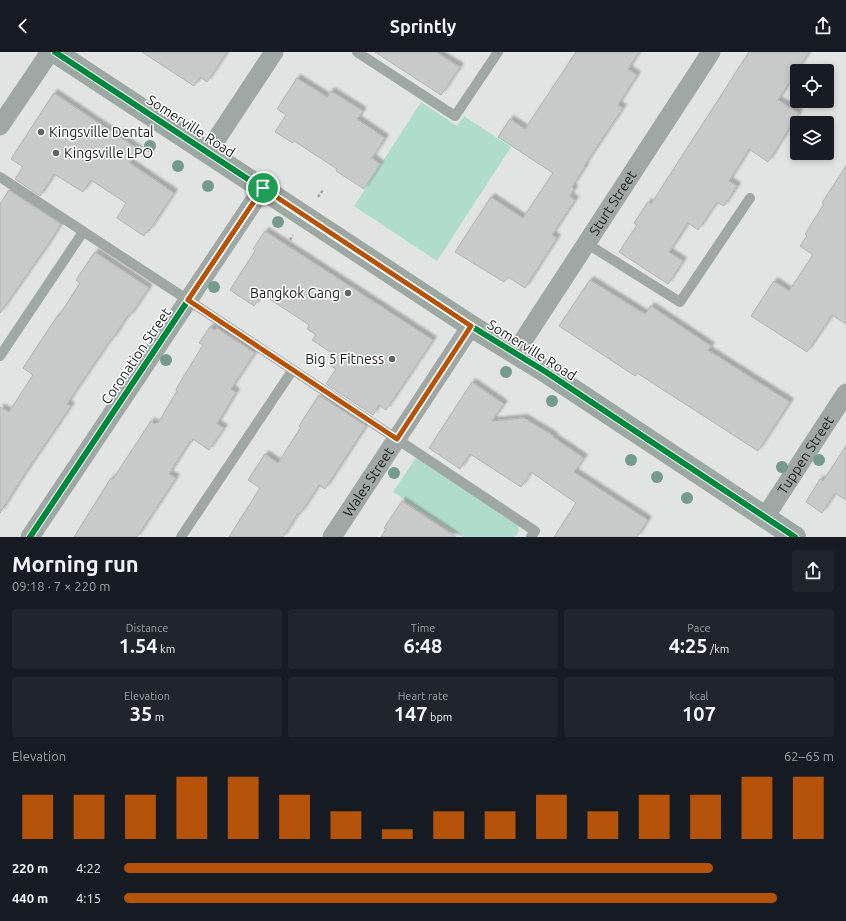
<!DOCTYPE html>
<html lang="en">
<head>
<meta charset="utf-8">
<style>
	body { margin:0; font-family:Ubuntu,sans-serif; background:#20242c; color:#f1f3f6; height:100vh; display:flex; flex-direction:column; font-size:15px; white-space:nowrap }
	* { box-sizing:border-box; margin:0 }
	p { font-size:13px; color:#9ea1a6 }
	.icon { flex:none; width:22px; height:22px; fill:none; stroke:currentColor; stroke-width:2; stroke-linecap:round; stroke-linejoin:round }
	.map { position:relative; height:485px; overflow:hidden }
	.panel { display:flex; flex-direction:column; background:#171b24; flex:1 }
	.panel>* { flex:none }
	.buttons { position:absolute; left:790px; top:12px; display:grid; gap:8px }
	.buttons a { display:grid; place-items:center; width:44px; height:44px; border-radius:4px; background:#171b24; box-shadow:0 2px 6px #0003; font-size:20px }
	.pin { position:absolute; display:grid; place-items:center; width:34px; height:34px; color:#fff; margin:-17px; border:2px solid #fff; border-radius:50%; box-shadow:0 1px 4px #0007 }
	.round { display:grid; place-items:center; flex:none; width:42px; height:42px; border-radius:4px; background:#20242c }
	.overview { display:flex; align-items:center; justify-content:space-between; height:68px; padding:0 12px }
	h1 { font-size:22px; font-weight:700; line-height:30px }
	.figures { display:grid; grid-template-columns:repeat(3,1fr); gap:6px; height:68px; padding:4px 12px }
	.figures div { display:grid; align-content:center; border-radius:4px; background:#20242c; text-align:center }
	.figures b { font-size:20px; font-weight:700 }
	.figures small { font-size:11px; font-weight:400 }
	.figures p { font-size:11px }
	.chart { height:112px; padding:8px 12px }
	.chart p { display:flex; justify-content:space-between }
	.chart svg { width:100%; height:72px; margin-top:4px; stroke:#b45309; stroke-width:6 }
	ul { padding:0 12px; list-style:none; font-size:13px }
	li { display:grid; grid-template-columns:64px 48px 1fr; align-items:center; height:30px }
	li i { height:10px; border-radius:5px; background:#b45309 }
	header { display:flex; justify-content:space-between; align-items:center; height:52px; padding:0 12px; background:#171b24; font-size:18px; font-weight:700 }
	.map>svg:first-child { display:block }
	.green { fill:#b0dccb }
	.building { fill:#c8cac9; stroke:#b2b4b3; filter:url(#shadow) }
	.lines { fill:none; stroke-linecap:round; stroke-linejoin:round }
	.path { stroke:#a2a8a6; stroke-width:2.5; stroke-dasharray:3 2; stroke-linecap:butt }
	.lane { stroke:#a0a8a5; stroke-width:10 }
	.street { stroke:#a0a8a5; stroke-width:19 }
	.secondary { stroke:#9ea8a3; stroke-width:22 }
	.cycleway-casing { stroke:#fff; stroke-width:8 }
	.cycleway { stroke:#00873e; stroke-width:6 }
	.tree { fill:#759a8e }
	.route-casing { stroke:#fff; stroke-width:8 }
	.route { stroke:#b45309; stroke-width:5 }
	.poi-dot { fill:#616261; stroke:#fff; stroke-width:1.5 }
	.labels { text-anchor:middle; stroke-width:3; stroke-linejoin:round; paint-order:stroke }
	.street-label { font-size:14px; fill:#1b1c1b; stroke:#fff }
	.poi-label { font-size:14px; fill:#1b1c1b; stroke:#fff; text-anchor:start }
</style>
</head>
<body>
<header><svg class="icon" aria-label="back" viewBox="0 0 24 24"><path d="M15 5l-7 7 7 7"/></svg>Sprintly<svg class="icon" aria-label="share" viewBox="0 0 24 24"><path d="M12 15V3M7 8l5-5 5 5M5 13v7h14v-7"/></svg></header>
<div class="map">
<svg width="846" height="485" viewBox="0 0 846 485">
	<defs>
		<filter id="shadow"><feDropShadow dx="3.5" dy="-3.5" stdDeviation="1" flood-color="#0004"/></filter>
	</defs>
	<rect width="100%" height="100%" fill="#e2e4e3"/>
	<g class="green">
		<polygon points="421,50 457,74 464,64 511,95 437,209 354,154"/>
		<polygon points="417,404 517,470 519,479 515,485 463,485 393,440"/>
	</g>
	<g class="building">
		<polygon points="142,0 227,0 207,30 200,25 194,34"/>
		<polygon points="375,0 436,0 460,15 441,43"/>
		<polygon points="576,0 639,0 628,17 637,23 618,53 623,56 584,114 585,115 572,135 574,137 570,144 575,148 552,183 557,186 525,236 508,225 504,230 455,200 491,145 523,166 553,121 498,85 510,67 525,77"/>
		<polygon points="749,0 809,0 778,48 799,61 768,110 749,97 729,129 737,134 724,154 717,150 698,178 688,171 669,200 683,209 668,232 619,200 637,173 634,171 648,150 651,152"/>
		<polygon points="297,26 327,45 331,39 363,59 357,67 385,86 372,106 380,112 364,137 336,119 337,117 294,89 293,91 275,80 286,63 277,57"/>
		<polygon points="54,41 139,98 130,111 174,141 149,179 148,178 144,184 117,166 126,151 91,128 83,140 54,122 40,144 15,127 23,115 11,107"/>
		<polygon points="846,114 846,272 832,263 807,300 751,264 774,229 789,239 813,203 800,194 807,184 805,182 824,152 822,151"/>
		<polygon points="9,138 61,172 47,194 0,261 0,152"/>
		<polygon points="265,179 433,288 386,358 379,353 373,363 326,332 336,317 329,313 335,303 312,288 316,283 307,277 309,273 262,242 254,254 230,238 255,199 253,197"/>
		<polygon points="95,200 149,236 130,264 128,263 112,288 111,287 67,352 71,354 24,423 0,461 0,355 9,360 33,323 23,316 58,263 59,264 80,231 76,228"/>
		<polygon points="590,228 645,262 651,254 711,294 708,298 790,350 758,399 637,321 635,324 559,274"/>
		<polygon points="210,275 215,278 217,276 255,301 231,337 236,340 217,372 224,376 209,398 193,387 192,390 190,389 169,422 176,426 137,485 74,485 111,426 113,427 151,369 155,372 157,370 158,371 177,339 176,337 203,293 199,291"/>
		<polygon points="472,330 504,352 492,369 524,366 554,384 553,385 584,406 574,420 648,468 637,485 554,485 576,451 531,420 521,435 470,402 460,417 429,396"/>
		<polygon points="319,343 366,374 325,437 319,433 300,462 298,461 283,485 229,485 260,436 248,428 265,402 278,411 301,375 299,374"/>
		<polygon points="846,394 846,448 835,441 822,461 806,450 820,427 823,429"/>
		<polygon points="402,449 456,485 381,485 386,477 384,476"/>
	</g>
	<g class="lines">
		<g class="path">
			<polyline points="318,145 323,138"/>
			<polyline points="290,188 293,183"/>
		</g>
		<g class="lane">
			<polyline points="357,0 455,64 498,0"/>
			<polyline points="0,125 188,248 535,479 531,485"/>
			<polyline points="586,191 680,250 750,146"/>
			<polyline points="0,304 83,180"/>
			<polyline points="181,485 292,319"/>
		</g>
		<g class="street">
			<polyline points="0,74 50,0"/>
			<polyline points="208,100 274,0"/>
			<path id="s1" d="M 515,301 L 711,0"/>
			<path id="s2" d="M 765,465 L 846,341"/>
			<polyline points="30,485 263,136"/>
			<path id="s3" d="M 332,485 L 471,274"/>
		</g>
		<polyline class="secondary" points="55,0 471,274 546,320 795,485"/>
		<defs>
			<g id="cycleway">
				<polyline points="55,0 471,274 546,320 795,485"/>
				<polyline points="30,485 263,136"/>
			</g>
		</defs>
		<use href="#cycleway" class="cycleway-casing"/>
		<use href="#cycleway" class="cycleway"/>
	</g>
	<g class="tree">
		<circle cx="150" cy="94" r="6"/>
		<circle cx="178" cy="114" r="6"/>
		<circle cx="208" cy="134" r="6"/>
		<circle cx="278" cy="170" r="6"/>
		<circle cx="214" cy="235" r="6"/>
		<circle cx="166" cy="308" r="6"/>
		<circle cx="506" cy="320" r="6"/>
		<circle cx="552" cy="349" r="6"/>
		<circle cx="631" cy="408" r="6"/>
		<circle cx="819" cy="408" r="6"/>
		<circle cx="782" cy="415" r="6"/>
		<circle cx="394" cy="421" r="6"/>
		<circle cx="657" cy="425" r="6"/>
		<circle cx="687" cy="446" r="6"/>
	</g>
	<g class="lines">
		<defs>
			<polygon id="route" points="263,136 471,274 397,387 188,248"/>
		</defs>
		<use href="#route" class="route-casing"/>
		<use href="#route" class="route"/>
	</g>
	<g class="poi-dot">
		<circle cx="41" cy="80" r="4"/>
		<circle cx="56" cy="101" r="4"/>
		<circle cx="348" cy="241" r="4"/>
		<circle cx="392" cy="307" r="4"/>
	</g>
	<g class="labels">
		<g class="street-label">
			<text transform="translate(191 74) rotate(33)" y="5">Somerville Road</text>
			<text dy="5" stroke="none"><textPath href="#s1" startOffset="179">Sturt Street</textPath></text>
			<text transform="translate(532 298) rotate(32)" y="5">Somerville Road</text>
			<text transform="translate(136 304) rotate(-56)" y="5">Coronation Street</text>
			<text dy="5" stroke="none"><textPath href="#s2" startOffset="74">Tuppen Street</textPath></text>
			<text dy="5" stroke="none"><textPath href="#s3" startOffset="66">Wales Street</textPath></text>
		</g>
		<g class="poi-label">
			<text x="49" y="85">Kingsville Dental</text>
			<text x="64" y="106">Kingsville LPO</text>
			<text x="340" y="246" text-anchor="end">Bangkok Gang</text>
			<text x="384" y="312" text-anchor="end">Big 5 Fitness</text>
		</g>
	</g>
</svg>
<div class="buttons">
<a><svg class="icon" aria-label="locate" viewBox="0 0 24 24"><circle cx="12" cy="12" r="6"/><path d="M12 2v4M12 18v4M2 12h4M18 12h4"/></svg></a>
<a><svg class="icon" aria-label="layers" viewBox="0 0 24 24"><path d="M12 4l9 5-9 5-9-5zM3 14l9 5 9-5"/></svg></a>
</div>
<div class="pin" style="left:263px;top:136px;background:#1e9e55"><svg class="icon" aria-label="arrive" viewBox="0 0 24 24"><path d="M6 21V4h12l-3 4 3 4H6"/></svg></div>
</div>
<section class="panel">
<div class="overview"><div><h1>Morning run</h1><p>09:18 · 7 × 220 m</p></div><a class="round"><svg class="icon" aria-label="share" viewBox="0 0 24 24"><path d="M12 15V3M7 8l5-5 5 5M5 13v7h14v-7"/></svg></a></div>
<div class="figures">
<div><p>Distance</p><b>1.54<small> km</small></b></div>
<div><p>Time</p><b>6:48</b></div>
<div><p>Pace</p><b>4:25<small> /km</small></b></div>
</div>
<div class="figures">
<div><p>Elevation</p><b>35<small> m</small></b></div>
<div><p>Heart rate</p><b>147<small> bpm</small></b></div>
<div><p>kcal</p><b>107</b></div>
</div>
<div class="chart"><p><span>Elevation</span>62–65 m</p>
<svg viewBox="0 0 160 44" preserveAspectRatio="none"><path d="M5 44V17M15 44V17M25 44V17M35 44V6M45 44V6M55 44V17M65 44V27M75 44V38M85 44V27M95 44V27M105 44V17M115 44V27M125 44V17M135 44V17M145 44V6M155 44V6"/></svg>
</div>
<ul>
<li><b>220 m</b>4:22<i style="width:83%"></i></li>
<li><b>440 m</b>4:15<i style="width:92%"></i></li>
</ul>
</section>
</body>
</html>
